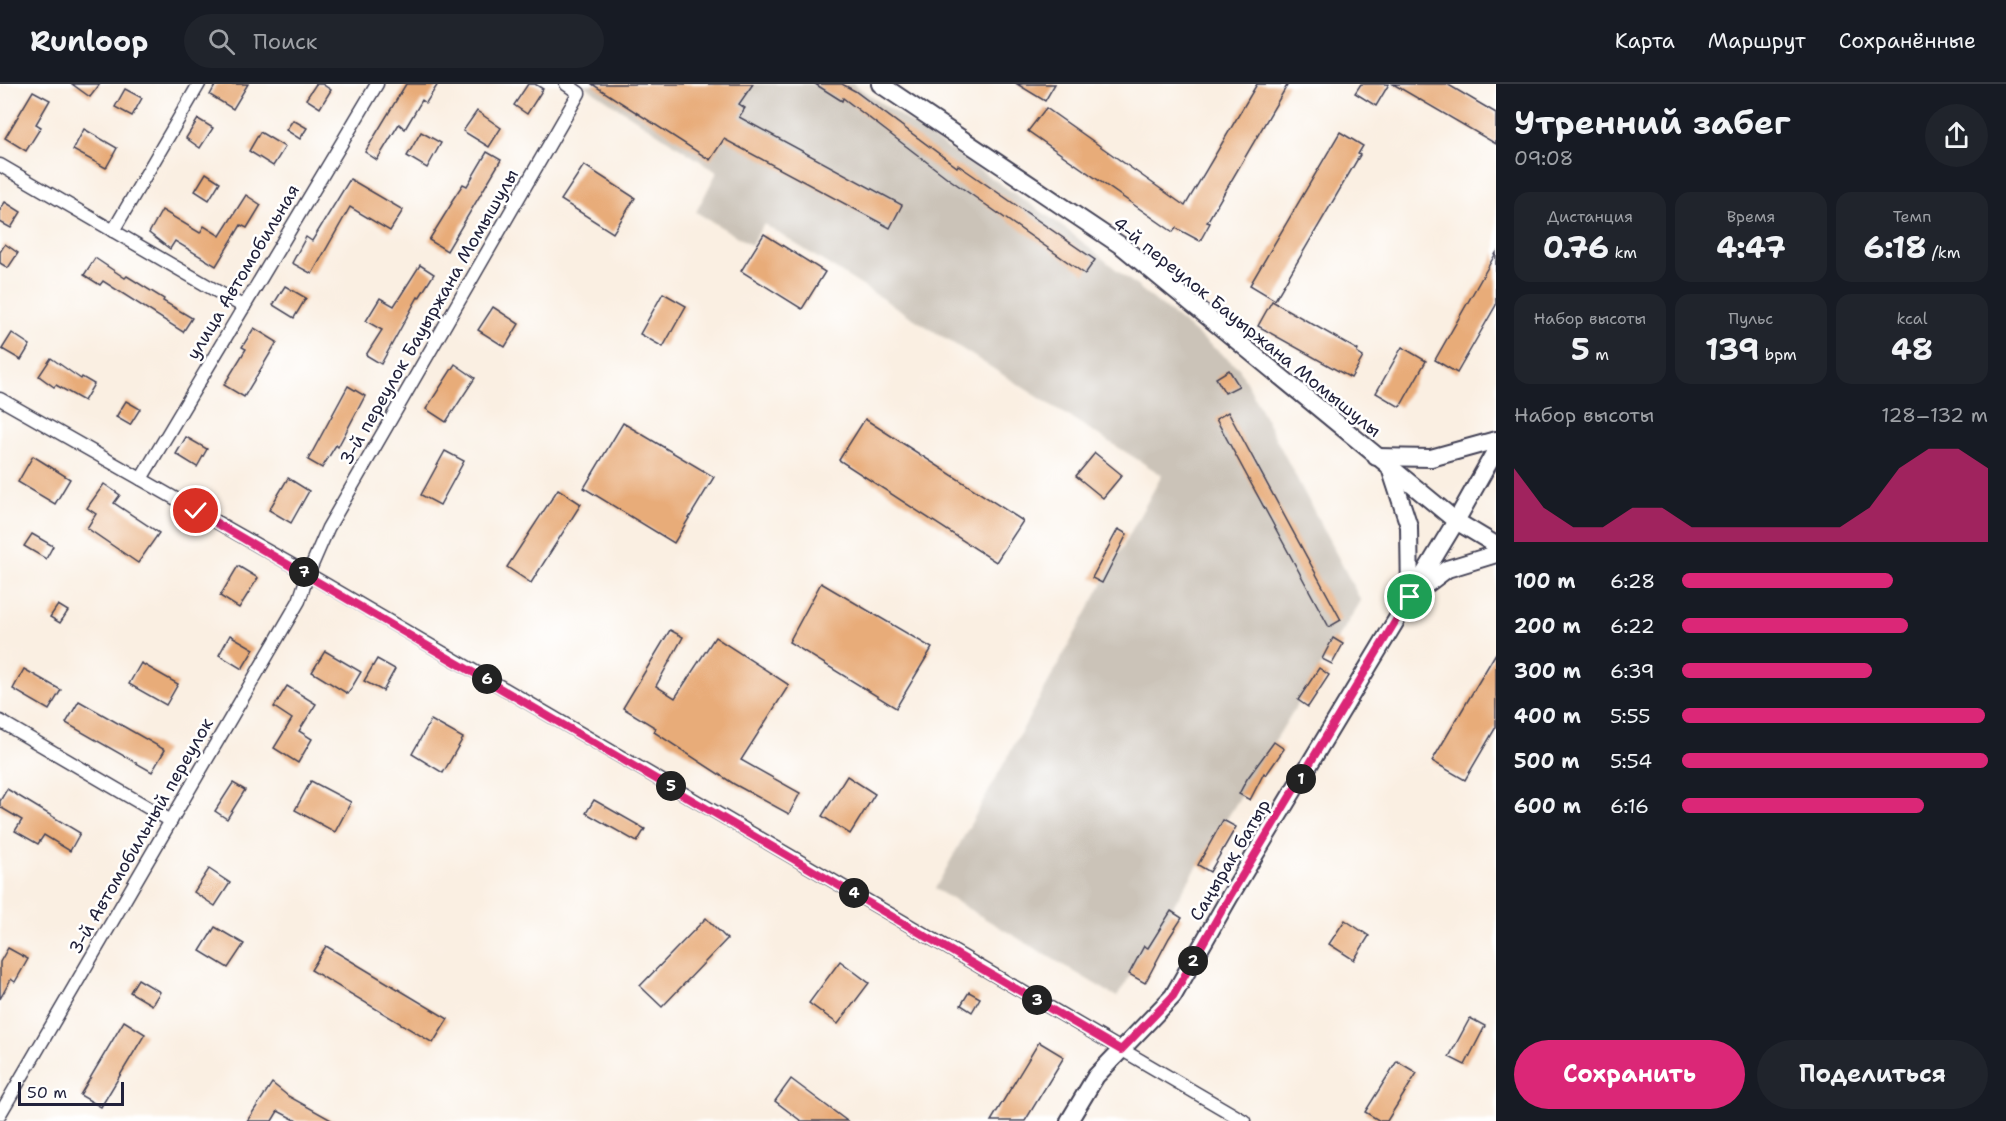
<!DOCTYPE html>
<html lang="ru">
<head>
<meta charset="utf-8">
<style>
	body { margin:0; font-family:"Shantell Sans",sans-serif; background:#20242c; color:#f1f3f6; height:100vh; display:flex; flex-direction:column; font-size:22px; white-space:nowrap }
	* { box-sizing:border-box; margin:0 }
	p { font-size:20px; color:#9ea1a6 }
	.icon { flex:none; width:33px; height:33px; fill:none; stroke:currentColor; stroke-width:2; stroke-linecap:round; stroke-linejoin:round }
	.map { position:relative; flex:1; overflow:hidden }
	.details { display:flex; flex-direction:column; background:#171b24; width:510px }
	.details>* { flex:none }
	.scale { position:absolute; left:18px; bottom:15px; width:106px; box-sizing:border-box; padding-left:6px; border:3px solid #22223b; border-top:0; font-size:16px; line-height:21px; white-space:nowrap; color:#22223b; -webkit-text-stroke:4px #fff; paint-order:stroke }
	.pin { position:absolute; display:grid; place-items:center; width:51px; height:51px; color:#fff; margin:-26px; border:3px solid #fff; border-radius:50%; box-shadow:0 2px 6px #0007 }
	.km { position:absolute; width:30px; height:30px; margin:-15px; border-radius:50%; background:#222; color:#fff; font-size:16px; line-height:30px; text-align:center }
	.round { display:grid; place-items:center; flex:none; width:63px; height:63px; border-radius:32px; background:#20242c }
	.headline { display:flex; align-items:center; justify-content:space-between; height:102px; padding:0 18px }
	h1 { font-size:33px; font-weight:700; line-height:45px }
	.metrics { display:grid; grid-template-columns:repeat(3,1fr); gap:9px; height:102px; padding:6px 18px }
	.metrics div { display:grid; align-content:center; border-radius:15px; background:#20242c; text-align:center }
	.metrics b { font-size:30px; font-weight:700 }
	.metrics small { font-size:16px; font-weight:400 }
	.metrics p { font-size:16px }
	.chart { height:168px; padding:12px 18px }
	.chart p { display:flex; justify-content:space-between }
	.chart svg { width:100%; height:108px; margin-top:6px; fill:#db2777; opacity:.7 }
	.primary-button { display:flex; gap:12px; margin-top:auto; padding:12px 18px }
	.primary-button a { flex:1; height:69px; border-radius:36px; background:#db2777; color:#fff; font-size:24px; font-weight:700; line-height:69px; text-align:center }
	.primary-button a+a { background:#20242c; color:#f1f3f6 }
	ul { padding:0 18px; list-style:none; font-size:20px }
	li { display:grid; grid-template-columns:96px 72px 1fr; align-items:center; height:45px }
	li i { height:15px; border-radius:8px; background:#db2777 }
	header { display:flex; align-items:center; gap:36px; box-sizing:border-box; height:84px; padding:0 30px; background:#171b24; border-bottom:2px solid #363941 }
	header strong { font-size:28px }
	nav { display:flex; gap:33px; margin-inline-start:auto; font-size:21px }
	.search { width:420px; height:54px; background:#20242c; display:flex; align-items:center; gap:15px; box-sizing:border-box; padding:0 21px; border-radius:33px; color:#9ea1a6; font-size:22px }
	main { display:flex; flex:1; min-height:0 }
	.map>svg:first-child { display:block }
	.industrial { fill:#cbc3b8 }
	.building { fill:#e8ac79 }
	.lines { fill:none; stroke-linecap:round; stroke-linejoin:round }
	.minor-casing { stroke:#424154; stroke-width:15 }
	.tertiary-casing { stroke:#424154; stroke-width:20 }
	.minor { stroke:#fff; stroke-width:12 }
	.tertiary { stroke:#fff; stroke-width:16 }
	.route-casing { stroke:#fff; stroke-width:12 }
	.route { stroke:#db2777; stroke-width:8 }
	.labels { text-anchor:middle; stroke-width:5; stroke-linejoin:round; paint-order:stroke }
	.street-label { font-size:18px; fill:#22223b; stroke:#fff }
</style>
</head>
<body>
<header>
<strong>Runloop</strong>
<div class="search"><svg class="icon" aria-label="search" viewBox="0 0 24 24"><circle cx="10" cy="10" r="6"/><path d="M15 15l6 6"/></svg>Поиск</div>
<nav><a>Карта</a><a>Маршрут</a><a>Сохранённые</a></nav>
</header>
<main>
<div class="map">
<svg width="1496" height="1037" viewBox="0 0 1496 1037">
	<rect width="100%" height="100%" fill="#fff"/>
	<filter id="ink" filterUnits="userSpaceOnUse"><feTurbulence type="fractalNoise" baseFrequency=".0167" numOctaves="2"/><feDisplacementMap in="SourceGraphic" scale="12" xChannelSelector="R" yChannelSelector="G"/><feConvolveMatrix kernelMatrix="1 2 1 2 8 2 1 2 1" color-interpolation-filters="sRGB"/></filter>
	<filter id="wash" filterUnits="userSpaceOnUse"><feTurbulence type="fractalNoise" baseFrequency=".008" numOctaves="4" result="noise"/><feDisplacementMap in="SourceGraphic" scale="24" xChannelSelector="R" yChannelSelector="G"/><feGaussianBlur stdDeviation="1.35" result="paint"/><feColorMatrix in="noise" values="0 0 0 0 0 0 0 0 0 0 0 0 0 0 0 0 0 1.4 0 .05"/><feComposite in="paint" operator="in"/></filter>
	<g filter="url(#wash)">
		<rect width="100%" height="100%" fill="#faefe2"/>
		<polygon class="industrial" points="582,0 853,0 1061,141 1239,284 1361,517 1117,913 935,805 1162,391 764,140 751,161 696,128 717,88"/>
		<g id="blocks">
			<g class="building">
				<polygon points="72,0 100,0 90,13"/>
				<polygon points="216,0 248,0 233,25 210,11"/>
				<polygon points="316,0 322,0 331,6 320,24 306,15"/>
				<polygon points="406,0 438,0 426,19 422,16 405,45 399,40 377,76 365,68"/>
				<polygon points="528,0 535,0 543,5 527,30 514,21"/>
				<polygon points="592,0 753,0 739,20 745,24 739,33 902,121 890,144 724,55 710,76"/>
				<polygon points="815,0 842,0 855,7 957,83 958,81 1095,176 1085,190 949,95 843,14 842,17"/>
				<polygon points="1017,0 1055,0 1045,17"/>
				<polygon points="1257,0 1288,0 1207,138 1210,139 1200,157 1176,144 1173,148 1028,47 1046,24 1185,122"/>
				<polygon points="1361,0 1389,0 1376,22 1355,9"/>
				<polygon points="1393,0 1447,0 1496,29 1496,60"/>
				<polygon points="125,5 142,14 132,32 115,23"/>
				<polygon points="33,7 50,16 36,40 41,43 26,67 5,54"/>
				<polygon points="477,27 501,44 489,63 463,47"/>
				<polygon points="198,35 213,44 200,64 186,54"/>
				<polygon points="293,36 307,44 300,55 286,46"/>
				<polygon points="84,45 117,64 106,84 73,66"/>
				<polygon points="260,48 285,63 273,82 249,67"/>
				<polygon points="421,48 441,59 427,84 407,72"/>
				<polygon points="1340,48 1363,62 1358,70 1360,71 1275,216 1250,201"/>
				<polygon points="487,68 501,76 447,167 429,156 452,119 451,118 463,100 467,102"/>
				<polygon points="584,81 635,114 613,149 561,116"/>
				<polygon points="206,89 220,98 209,116 195,107"/>
				<polygon points="350,95 403,126 390,147 350,123 312,190 292,179 306,153 312,157"/>
				<polygon points="246,111 261,121 247,144 241,141 216,182 175,157 170,165 149,149 162,126 200,149 204,142 220,152"/>
				<polygon points="5,118 21,128 11,144 0,138 0,126"/>
				<polygon points="764,150 825,188 802,225 741,187"/>
				<polygon points="5,160 18,169 8,184 0,179 0,168"/>
				<polygon points="1496,169 1496,221 1457,289 1435,276"/>
				<polygon points="95,174 125,194 127,192 164,215 163,217 192,234 183,248 103,197 100,201 84,191"/>
				<polygon points="420,181 434,190 419,214 418,213 381,280 366,271 382,246 366,237 380,214 394,222"/>
				<polygon points="285,202 306,214 294,234 273,221"/>
				<polygon points="663,209 686,222 663,263 640,250"/>
				<polygon points="1272,217 1358,266 1357,269 1363,273 1351,294 1258,242"/>
				<polygon points="493,223 519,240 505,263 478,246"/>
				<polygon points="254,244 277,258 244,313 224,301 246,265 242,263"/>
				<polygon points="12,249 30,261 21,276 2,265"/>
				<polygon points="1402,263 1426,277 1400,323 1376,309"/>
				<polygon points="51,274 81,295 82,293 94,300 84,317 56,301 54,303 39,292"/>
				<polygon points="455,280 475,294 446,338 426,325"/>
				<polygon points="1229,286 1239,302 1225,309 1216,294"/>
				<polygon points="348,302 365,312 338,363 336,361 322,384 308,376"/>
				<polygon points="126,317 140,325 130,341 116,333"/>
				<polygon points="1228,328 1341,536 1329,543 1216,335"/>
				<polygon points="865,335 1023,437 996,478 839,376"/>
				<polygon points="623,339 714,393 674,459 584,404"/>
				<polygon points="186,353 207,365 197,383 176,370"/>
				<polygon points="445,367 464,377 440,421 421,411"/>
				<polygon points="1095,369 1122,391 1103,414 1076,392"/>
				<polygon points="33,372 70,395 55,420 18,398"/>
				<polygon points="288,394 309,407 291,439 269,426"/>
				<polygon points="104,400 120,411 114,419 159,449 138,479 87,444 96,430 87,424"/>
				<polygon points="558,405 581,420 531,499 507,483"/>
				<polygon points="1118,445 1127,450 1102,499 1092,494"/>
				<polygon points="32,450 53,462 46,475 24,462"/>
				<polygon points="238,482 258,494 239,524 220,512"/>
				<polygon points="821,499 932,564 896,624 789,558"/>
				<polygon points="58,521 68,527 60,539 50,533"/>
				<polygon points="670,546 683,553 656,602 675,614 715,553 789,601 741,676 800,709 789,730 734,700 654,648 656,644 623,624"/>
				<polygon points="230,551 254,565 242,585 219,571"/>
				<polygon points="1333,554 1343,560 1332,580 1322,575"/>
				<polygon points="325,567 361,588 348,610 312,588"/>
				<polygon points="1496,569 1496,643 1465,696 1432,677"/>
				<polygon points="377,575 395,585 383,607 364,597"/>
				<polygon points="141,579 178,600 166,621 129,600"/>
				<polygon points="1319,584 1329,591 1308,623 1298,616"/>
				<polygon points="24,585 61,606 49,626 13,605"/>
				<polygon points="287,602 316,620 299,647 312,655 298,679 274,664 292,635 274,623"/>
				<polygon points="79,617 165,666 152,688 66,639"/>
				<polygon points="431,636 463,654 443,689 412,670"/>
				<polygon points="1274,658 1284,665 1266,691 1264,689 1250,716 1239,710 1247,695"/>
				<polygon points="847,692 875,710 850,750 822,732"/>
				<polygon points="311,697 351,718 335,748 295,726"/>
				<polygon points="233,699 245,706 227,735 215,727"/>
				<polygon points="7,705 80,749 70,767 44,751 38,760 15,747 22,736 0,723 0,717"/>
				<polygon points="594,716 645,745 637,758 586,729"/>
				<polygon points="1223,736 1236,743 1210,788 1198,781"/>
				<polygon points="209,785 230,799 215,822 194,808"/>
				<polygon points="1171,827 1182,834 1169,854 1145,899 1129,890 1144,862 1148,864"/>
				<polygon points="706,834 727,855 662,923 640,902"/>
				<polygon points="1345,836 1369,852 1354,876 1329,860"/>
				<polygon points="215,843 244,860 228,884 200,867"/>
				<polygon points="326,862 448,935 433,959 311,886"/>
				<polygon points="8,864 28,875 15,898 11,895 0,915 0,878"/>
				<polygon points="840,877 869,899 838,940 809,919"/>
				<polygon points="138,895 160,908 152,921 130,908"/>
				<polygon points="969,908 980,914 972,928 961,921"/>
				<polygon points="1470,934 1485,942 1465,981 1449,973"/>
				<polygon points="124,937 145,950 101,1023 80,1011"/>
				<polygon points="1039,958 1064,973 1025,1037 991,1037"/>
				<polygon points="1397,977 1417,989 1387,1037 1380,1037 1365,1028"/>
				<polygon points="791,995 847,1037 801,1037 775,1017"/>
				<polygon points="272,999 288,1012 333,1037 297,1037 278,1027 272,1037 247,1037"/>
			</g>
		</g>
	</g>
	<g filter="url(#ink)">
		<use href="#blocks" fill-opacity="0" stroke="#424154" stroke-width="1.5"/>
		<g class="lines">
			<defs>
				<g id="minor">
					<polyline points="0,81 244,223"/>
					<polyline points="113,147 199,0"/>
					<polyline points="0,315 308,490 1244,1037"/>
					<polyline points="141,395 377,0"/>
					<polyline points="0,637 171,737"/>
					<polyline points="0,1030 299,517 308,490 328,444 579,9 566,0"/>
				</g>
				<g id="tertiary">
					<polyline points="880,0 1123,163 1456,437 1496,461"/>
					<polyline points="1376,373 1431,374 1496,356"/>
					<polyline points="1390,384 1409,442 1410,513 1447,485 1496,470"/>
					<polyline points="1069,1037 1096,992 1173,912 1230,812 1456,437 1496,366"/>
				</g>
			</defs>
			<use href="#minor" class="minor-casing"/>
			<use href="#tertiary" class="tertiary-casing"/>
			<use href="#minor" class="minor"/>
			<use href="#tertiary" class="tertiary"/>
		</g>
	</g>
	<g class="lines" filter="url(#ink)">
		<defs>
			<polyline id="route" points="196,427 1121,966 1173,912 1230,812 1410,513"/>
		</defs>
		<use href="#route" class="route-casing"/>
		<use href="#route" class="route"/>
	</g>
	<g class="labels">
		<g class="street-label">
			<text transform="translate(243 188) rotate(-59)" y="6">улица Автомобильная</text>
			<text transform="translate(429 233) rotate(-60)" y="6">3-й переулок Бауыржана Момышулы</text>
			<text transform="translate(1247 243) rotate(39)" y="6">4-й переулок Бауыржана Момышулы</text>
			<text transform="translate(141 752) rotate(-60)" y="6">3-й Автомобильный переулок</text>
			<text transform="translate(1230 776) rotate(-59)" y="6">Саңырақ батыр</text>
		</g>
	</g>
</svg>
<div class="scale">50 m</div>
<div class="pin" style="left:1410px;top:513px;background:#1e9e55"><svg class="icon" aria-label="arrive" viewBox="0 0 24 24"><path d="M6 21V4h12l-3 4 3 4H6"/></svg></div>
<div class="pin" style="left:196px;top:427px;background:#d93025"><svg class="icon" aria-label="check" viewBox="0 0 24 24"><path d="M5 12l5 5 9-10"/></svg></div>
<b class="km" style="left:1301px;top:695px">1</b>
<b class="km" style="left:1193px;top:877px">2</b>
<b class="km" style="left:1037px;top:916px">3</b>
<b class="km" style="left:854px;top:809px">4</b>
<b class="km" style="left:671px;top:702px">5</b>
<b class="km" style="left:487px;top:595px">6</b>
<b class="km" style="left:304px;top:488px">7</b>
</div>
<section class="details">
<div class="headline"><div><h1>Утренний забег</h1><p>09:08</p></div><a class="round"><svg class="icon" aria-label="share" viewBox="0 0 24 24"><path d="M12 15V3M7 8l5-5 5 5M5 13v7h14v-7"/></svg></a></div>
<div class="metrics">
<div><p>Дистанция</p><b>0.76<small> km</small></b></div>
<div><p>Время</p><b>4:47</b></div>
<div><p>Темп</p><b>6:18<small> /km</small></b></div>
</div>
<div class="metrics">
<div><p>Набор высоты</p><b>5<small> m</small></b></div>
<div><p>Пульс</p><b>139<small> bpm</small></b></div>
<div><p>kcal</p><b>48</b></div>
</div>
<div class="chart"><p><span>Набор высоты</span>128–132 m</p>
<svg viewBox="0 0 160 44" preserveAspectRatio="none"><path d="M0 44V14L10 30L20 38L30 38L40 30L50 30L60 38L70 38L80 38L90 38L100 38L110 38L120 30L130 14L140 6L150 6L160 14V44z"/></svg>
</div>
<ul>
<li><b>100 m</b>6:28<i style="width:69%"></i></li>
<li><b>200 m</b>6:22<i style="width:74%"></i></li>
<li><b>300 m</b>6:39<i style="width:62%"></i></li>
<li><b>400 m</b>5:55<i style="width:99%"></i></li>
<li><b>500 m</b>5:54<i style="width:100%"></i></li>
<li><b>600 m</b>6:16<i style="width:79%"></i></li>
</ul>
<div class="primary-button"><a>Сохранить</a><a>Поделиться</a></div>
</section>
</main>
</body>
</html>
